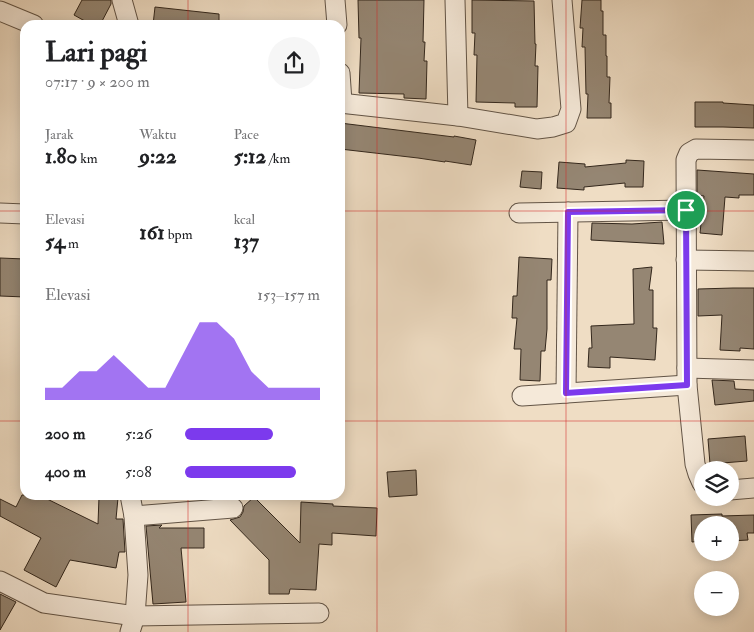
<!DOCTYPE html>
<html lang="id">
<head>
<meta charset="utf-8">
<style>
	body { margin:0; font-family:"IM FELL Double Pica",serif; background:#f6f6f6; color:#202124; height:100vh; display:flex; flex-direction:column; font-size:19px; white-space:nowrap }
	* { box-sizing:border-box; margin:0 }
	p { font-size:16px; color:#757577 }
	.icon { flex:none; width:28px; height:28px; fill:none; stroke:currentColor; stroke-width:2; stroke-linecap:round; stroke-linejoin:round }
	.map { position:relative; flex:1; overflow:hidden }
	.sheet { position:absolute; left:20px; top:20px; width:325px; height:480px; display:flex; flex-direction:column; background:#fff; border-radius:15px; box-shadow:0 2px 12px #0003 }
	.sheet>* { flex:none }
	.tools { position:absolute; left:694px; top:461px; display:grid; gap:10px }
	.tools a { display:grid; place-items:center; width:45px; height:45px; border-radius:50%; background:#fff; box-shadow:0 2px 12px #0003; font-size:25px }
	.pin { position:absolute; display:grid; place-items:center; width:42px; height:42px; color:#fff; margin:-21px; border:2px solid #fff; border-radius:50%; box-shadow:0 1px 5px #0007 }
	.round { display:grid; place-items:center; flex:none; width:52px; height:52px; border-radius:26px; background:#f6f6f6 }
	.headline { display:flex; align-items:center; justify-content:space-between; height:85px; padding:0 25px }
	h1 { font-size:28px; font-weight:800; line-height:38px }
	.metrics { display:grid; grid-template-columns:repeat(3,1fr); gap:8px; height:85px; padding:5px 25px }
	.metrics div { display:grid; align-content:center }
	.metrics b { font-size:21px; font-weight:800 }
	.metrics small { font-size:14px; font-weight:400 }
	.metrics p { font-size:14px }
	.chart { height:140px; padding:10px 25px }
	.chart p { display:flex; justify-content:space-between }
	.chart svg { width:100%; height:90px; margin-top:5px; fill:#7c3aed; opacity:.7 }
	ul { padding:0 25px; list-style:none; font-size:16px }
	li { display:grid; grid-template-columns:80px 60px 1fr; align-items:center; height:38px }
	li i { height:12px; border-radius:6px; background:#7c3aed }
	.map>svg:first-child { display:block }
	.building { fill:#958673; stroke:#33271c }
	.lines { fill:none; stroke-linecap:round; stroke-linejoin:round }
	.minor-casing { stroke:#625446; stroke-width:21 }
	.minor { stroke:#f5e9d9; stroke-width:19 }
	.route-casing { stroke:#fff; stroke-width:10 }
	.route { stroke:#7c3aed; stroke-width:6 }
	.grid { fill:none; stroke:#d62828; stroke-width:1; stroke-opacity:0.55 }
</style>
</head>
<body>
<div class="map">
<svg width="754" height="632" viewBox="0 0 754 632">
	<rect width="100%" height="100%" fill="#efddc4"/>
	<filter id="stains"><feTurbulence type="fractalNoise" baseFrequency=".004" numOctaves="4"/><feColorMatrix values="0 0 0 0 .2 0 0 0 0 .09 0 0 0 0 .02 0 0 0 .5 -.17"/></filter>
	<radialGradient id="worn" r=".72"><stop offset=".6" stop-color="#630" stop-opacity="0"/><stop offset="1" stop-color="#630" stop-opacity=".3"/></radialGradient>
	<g class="building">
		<polygon points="82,0 111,0 111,4 100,25 92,25 74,15"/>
		<polygon points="358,0 424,0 423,42 425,42 424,61 427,61 426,99 404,98 404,94 359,93 361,38 359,38"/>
		<polygon points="472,0 534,1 535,44 536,44 535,66 538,66 537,107 515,107 515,103 476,102 477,55 474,55 475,33 472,33"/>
		<polygon points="582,0 601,0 601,11 603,11 603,35 606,35 606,56 607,56 607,77 610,77 609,103 611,103 611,118 587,118 588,94 586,94 585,47 582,47 583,28 580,28"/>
		<polygon points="155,7 219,14 219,25 153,25"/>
		<polygon points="695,102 723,102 723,103 754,105 754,128 723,127 695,127"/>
		<polygon points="340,123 454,137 454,136 476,140 471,165 445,161 445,162 418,158 340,149"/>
		<polygon points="626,160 644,161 643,187 625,187 625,183 584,187 584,190 557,188 559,162 585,164 585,167 626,163"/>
		<polygon points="697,170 754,174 754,195 739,195 739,198 725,197 722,235 700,233 704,196 697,195"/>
		<polygon points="522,171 542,172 541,189 520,187"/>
		<polygon points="662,222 664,244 591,240 592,223 632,224"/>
		<polygon points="519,257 552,259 551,280 547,280 547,329 545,351 541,351 540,381 520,380 521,349 514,349 517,318 512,318 513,296 517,296"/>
		<polygon points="0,258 25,259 25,297 0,296"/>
		<polygon points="652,267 649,290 653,290 653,328 657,328 655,360 610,357 610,368 588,367 589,348 592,348 591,326 634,324 633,269"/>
		<polygon points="733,288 754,288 754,349 740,348 740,351 720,350 722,315 698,316 698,289"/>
		<polygon points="712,380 734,381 735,389 754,390 754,401 715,405"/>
		<polygon points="745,436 747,461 710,464 708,439"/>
		<polygon points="416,470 417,495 389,497 387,472"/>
		<polygon points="22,495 39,495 98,524 99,497 118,498 116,519 123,519 125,552 119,552 116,568 70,560 56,587 24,570 41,538 0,516 0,499 16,507"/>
		<polygon points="254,497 300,543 301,502 333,504 333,506 377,508 376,536 332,533 332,545 319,544 316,590 290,589 289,594 269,594 269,560 230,520 240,517 243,512 244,506"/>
		<polygon points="722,514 722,516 754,515 754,533 747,533 748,540 730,541 730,525 702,525 702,541 692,542 691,515"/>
		<polygon points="162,525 159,528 204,528 204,548 181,548 186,602 153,604 146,526"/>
		<polygon points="0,594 16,602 0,630"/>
	</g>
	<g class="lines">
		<defs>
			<g id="minor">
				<polyline points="122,0 129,25"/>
				<polyline points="335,0 337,25"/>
				<polyline points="455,0 458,116"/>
				<polyline points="0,11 34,25"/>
				<polyline points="340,73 342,102"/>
				<polyline points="340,103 458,116 537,129 553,127 566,123 571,109 562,0"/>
				<polyline points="0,213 25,214"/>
				<polyline points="519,213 686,210"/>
				<polyline points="686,260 754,261"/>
				<polyline points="687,368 754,370"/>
				<polyline points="566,393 568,212"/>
				<polyline points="522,396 687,385"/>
				<polyline points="702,483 698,474 695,464 687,385 686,160 689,153 696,149 754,150"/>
				<polyline points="730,490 754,488"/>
				<polyline points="134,516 233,508"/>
				<polyline points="0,581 44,603 135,616 319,613"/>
				<polyline points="130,632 135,616 138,575 134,516 130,495"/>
			</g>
		</defs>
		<use href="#minor" class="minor-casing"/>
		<use href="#minor" class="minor"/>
	</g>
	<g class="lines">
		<defs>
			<polygon id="route" points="686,210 687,385 566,393 568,212"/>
		</defs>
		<use href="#route" class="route-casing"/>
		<use href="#route" class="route"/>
	</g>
	<path class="grid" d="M 188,0 L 188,25M 377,0 L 377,632M 566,0 L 566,632M 0,211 L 25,211M 340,211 L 754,211M 0,421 L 25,421M 340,421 L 754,421M 188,495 L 188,632"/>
	<rect width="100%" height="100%" filter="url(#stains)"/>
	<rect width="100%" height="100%" fill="url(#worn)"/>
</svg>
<div class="tools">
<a><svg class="icon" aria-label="layers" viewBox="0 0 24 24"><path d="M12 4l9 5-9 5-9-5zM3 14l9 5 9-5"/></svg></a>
<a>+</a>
<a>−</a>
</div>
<div class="pin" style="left:686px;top:210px;background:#1e9e55"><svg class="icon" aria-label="arrive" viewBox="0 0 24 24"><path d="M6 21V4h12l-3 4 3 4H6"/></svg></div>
<section class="sheet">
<div class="headline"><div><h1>Lari pagi</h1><p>07:17 · 9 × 200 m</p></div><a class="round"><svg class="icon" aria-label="share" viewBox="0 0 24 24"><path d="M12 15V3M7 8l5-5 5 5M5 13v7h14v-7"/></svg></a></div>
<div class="metrics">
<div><p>Jarak</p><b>1.80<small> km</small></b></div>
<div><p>Waktu</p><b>9:22</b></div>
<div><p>Pace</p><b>5:12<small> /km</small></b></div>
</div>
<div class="metrics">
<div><p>Elevasi</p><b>54<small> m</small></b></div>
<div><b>161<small> bpm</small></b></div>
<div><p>kcal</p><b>137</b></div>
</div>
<div class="chart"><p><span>Elevasi</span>153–157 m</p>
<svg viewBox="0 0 160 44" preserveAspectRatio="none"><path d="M0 44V38L10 38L20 30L30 30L40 22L50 30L60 38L70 38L80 22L90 6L100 6L110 14L120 30L130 38L140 38L150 38L160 38V44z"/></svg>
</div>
<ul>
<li><b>200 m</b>5:26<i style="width:65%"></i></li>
<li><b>400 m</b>5:08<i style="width:82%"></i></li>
</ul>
</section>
</div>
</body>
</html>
